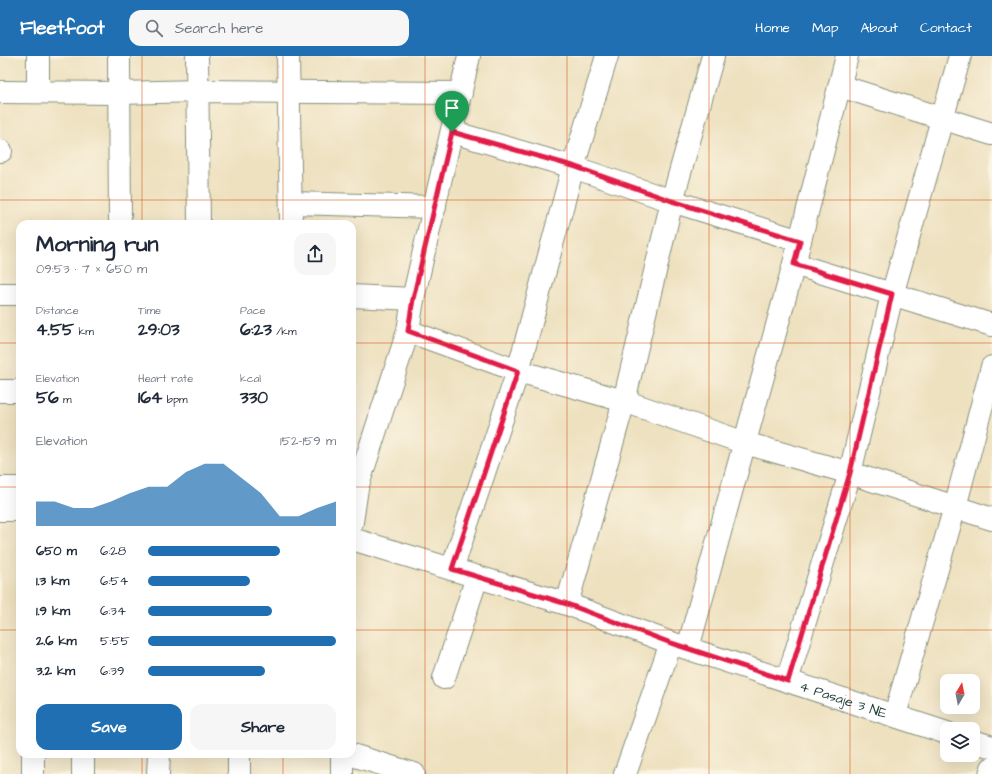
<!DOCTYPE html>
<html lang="en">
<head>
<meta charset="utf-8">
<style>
	body { margin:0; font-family:"Architects Daughter",sans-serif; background:#f6f6f7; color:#1f2937; height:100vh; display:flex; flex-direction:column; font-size:15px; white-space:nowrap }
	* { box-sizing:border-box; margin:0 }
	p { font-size:13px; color:#747a83 }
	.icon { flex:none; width:22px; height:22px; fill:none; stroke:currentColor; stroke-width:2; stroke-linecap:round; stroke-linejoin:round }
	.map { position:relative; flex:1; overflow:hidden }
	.sheet { position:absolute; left:16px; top:164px; width:340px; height:538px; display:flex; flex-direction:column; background:#fff; border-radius:12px; box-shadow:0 4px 16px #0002 }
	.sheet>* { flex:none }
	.needle { width:26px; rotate:10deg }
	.buttons { position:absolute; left:940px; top:618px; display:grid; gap:8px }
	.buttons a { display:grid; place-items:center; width:40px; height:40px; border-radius:8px; background:#fff; box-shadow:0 4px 16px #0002; font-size:20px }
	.pin { position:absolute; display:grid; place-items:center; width:34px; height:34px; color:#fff; margin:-41px -17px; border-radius:50% 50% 50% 0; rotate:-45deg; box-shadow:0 0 4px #0007 }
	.pin .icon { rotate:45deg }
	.round { display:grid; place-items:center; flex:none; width:42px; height:42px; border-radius:12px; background:#f6f6f7 }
	.summary { display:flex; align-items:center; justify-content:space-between; height:68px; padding:0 20px }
	h1 { font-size:22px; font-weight:700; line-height:30px }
	.stats { display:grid; grid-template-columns:repeat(3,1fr); gap:6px; height:68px; padding:4px 20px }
	.stats div { display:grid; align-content:center }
	.stats b { font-size:17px; font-weight:700 }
	.stats small { font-size:11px; font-weight:400 }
	.stats p { font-size:11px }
	.chart { height:112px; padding:8px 20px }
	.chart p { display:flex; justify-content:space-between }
	.chart svg { width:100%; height:72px; margin-top:4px; fill:#1f6fb2; opacity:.7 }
	.action { display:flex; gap:8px; margin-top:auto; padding:8px 20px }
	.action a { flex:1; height:46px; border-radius:12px; background:#1f6fb2; color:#fff; font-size:16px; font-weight:700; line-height:46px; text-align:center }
	.action a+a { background:#f6f6f7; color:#1f2937 }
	ul { padding:0 20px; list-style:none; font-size:13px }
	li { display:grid; grid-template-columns:64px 48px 1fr; align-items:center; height:30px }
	li i { height:10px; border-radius:5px; background:#1f6fb2 }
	header { display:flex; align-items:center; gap:24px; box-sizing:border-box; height:56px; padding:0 20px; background:#1f6fb2; color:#fff }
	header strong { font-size:19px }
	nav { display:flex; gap:22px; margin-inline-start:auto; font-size:14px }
	.search { width:280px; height:36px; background:#f6f6f7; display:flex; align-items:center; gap:10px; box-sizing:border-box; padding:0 14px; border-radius:12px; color:#747a83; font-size:15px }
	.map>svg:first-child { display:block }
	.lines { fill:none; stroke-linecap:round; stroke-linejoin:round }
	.minor-casing { stroke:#868f7a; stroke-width:24 }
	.tertiary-casing { stroke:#868f7a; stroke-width:24 }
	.minor { stroke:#fff; stroke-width:22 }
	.tertiary { stroke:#fff; stroke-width:22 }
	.route-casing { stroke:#fff; stroke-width:8 }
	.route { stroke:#e11d48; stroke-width:5 }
	.grid { fill:none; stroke:#d45610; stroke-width:1; stroke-opacity:0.55 }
	.labels { text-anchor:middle; stroke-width:4; stroke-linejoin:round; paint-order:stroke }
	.street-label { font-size:14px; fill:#1f3d34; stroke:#fcf5e5 }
</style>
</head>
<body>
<header>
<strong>Fleetfoot</strong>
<div class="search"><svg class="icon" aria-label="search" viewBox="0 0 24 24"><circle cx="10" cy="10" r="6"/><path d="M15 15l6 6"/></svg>Search here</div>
<nav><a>Home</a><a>Map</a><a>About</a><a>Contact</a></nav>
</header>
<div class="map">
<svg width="992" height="718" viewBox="0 0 992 718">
	<rect width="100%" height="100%" fill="#fcf5e5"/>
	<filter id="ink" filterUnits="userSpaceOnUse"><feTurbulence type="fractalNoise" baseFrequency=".025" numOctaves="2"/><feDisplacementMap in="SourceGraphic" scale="8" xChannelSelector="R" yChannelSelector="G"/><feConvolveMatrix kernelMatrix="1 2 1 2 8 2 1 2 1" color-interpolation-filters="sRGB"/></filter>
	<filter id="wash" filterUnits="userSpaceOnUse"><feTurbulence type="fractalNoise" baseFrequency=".012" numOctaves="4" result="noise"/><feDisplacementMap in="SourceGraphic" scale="16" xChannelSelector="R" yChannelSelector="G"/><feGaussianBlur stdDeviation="0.9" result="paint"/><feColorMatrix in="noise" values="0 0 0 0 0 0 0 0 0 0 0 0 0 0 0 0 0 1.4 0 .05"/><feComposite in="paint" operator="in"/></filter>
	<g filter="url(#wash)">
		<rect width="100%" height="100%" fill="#eee1c0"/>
	</g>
	<g filter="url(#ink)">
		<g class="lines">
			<defs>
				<g id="minor">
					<polyline points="38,0 38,35"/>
					<polyline points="119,0 120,168"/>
					<polyline points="197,0 199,168"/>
					<polyline points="288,0 291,168"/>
					<polyline points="840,30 992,78"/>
					<polyline points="0,36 120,37 198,35 461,37"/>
					<polyline points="452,76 573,111 672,145 800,185"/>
					<polyline points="0,95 1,95"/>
					<polyline points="291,147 435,151"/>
					<polyline points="794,208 992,269"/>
					<polyline points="0,238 20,238"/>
					<polyline points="352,240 413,243"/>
					<polyline points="408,275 518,315 624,345 745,387 850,417 992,463"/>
					<polyline points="0,335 20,335"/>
					<polyline points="357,432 408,275 413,243 469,0"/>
					<path id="s1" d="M 352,483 L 567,548 L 671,587 L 947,677"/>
					<polyline points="452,513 518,315 573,111 607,0"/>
					<polyline points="567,548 624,345 672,145 713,0"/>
					<polyline points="688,592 794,208 847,0"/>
					<polyline points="444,622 477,521"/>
					<polyline points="787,625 850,417 892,239 960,0"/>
					<polyline points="895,659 955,451 992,311"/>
					<polyline points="973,685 992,691"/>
					<polyline points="349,698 414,718"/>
					<polyline points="33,718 33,698"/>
					<polyline points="83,718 83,698"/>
					<polyline points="158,718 159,698"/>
					<polyline points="239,718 239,698"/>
					<polyline points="625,718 671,587"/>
					<polyline points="990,718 992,712"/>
				</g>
				<g id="tertiary">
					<polyline points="0,432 20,432"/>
					<polyline points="352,432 357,432 352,466"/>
					<polyline points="0,454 20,454"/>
					<polyline points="342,718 342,698"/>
				</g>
			</defs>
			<use href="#minor" class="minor-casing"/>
			<use href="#tertiary" class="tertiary-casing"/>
			<use href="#minor" class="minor"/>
			<use href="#tertiary" class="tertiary"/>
		</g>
	</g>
	<g class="lines" filter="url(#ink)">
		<defs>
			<polygon id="route" points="452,76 573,110 672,145 800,185 794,208 892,238 850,417 788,625 671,587 567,548 452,513 518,315 408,275 413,243"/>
		</defs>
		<use href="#route" class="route-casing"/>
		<use href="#route" class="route"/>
	</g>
	<path class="grid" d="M 142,0 L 142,168M 283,0 L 283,168M 425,0 L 425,718M 567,0 L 567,718M 709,0 L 709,718M 850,0 L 850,718M 0,144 L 992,144M 0,287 L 20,287M 352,287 L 992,287M 0,431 L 20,431M 352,431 L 992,431M 0,574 L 20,574M 352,574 L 992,574M 142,698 L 142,718M 283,698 L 283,718"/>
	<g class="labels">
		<g class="street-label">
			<text dy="5" stroke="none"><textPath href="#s1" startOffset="517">4 Pasaje 3 NE</textPath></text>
		</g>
	</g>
</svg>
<div class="buttons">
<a><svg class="needle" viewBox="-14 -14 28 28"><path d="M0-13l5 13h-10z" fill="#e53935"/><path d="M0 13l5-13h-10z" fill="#747a83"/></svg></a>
<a><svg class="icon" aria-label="layers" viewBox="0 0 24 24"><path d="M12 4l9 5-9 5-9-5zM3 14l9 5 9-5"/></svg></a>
</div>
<div class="pin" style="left:452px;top:76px;background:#1e9e55"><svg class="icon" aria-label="arrive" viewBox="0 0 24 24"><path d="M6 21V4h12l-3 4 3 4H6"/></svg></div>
<section class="sheet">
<div class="summary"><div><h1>Morning run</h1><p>09:53 · 7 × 650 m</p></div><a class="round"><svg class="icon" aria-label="share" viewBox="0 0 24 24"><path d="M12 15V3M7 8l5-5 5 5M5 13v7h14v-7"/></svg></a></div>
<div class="stats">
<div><p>Distance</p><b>4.55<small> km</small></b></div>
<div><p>Time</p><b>29:03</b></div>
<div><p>Pace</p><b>6:23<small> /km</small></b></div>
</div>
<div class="stats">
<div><p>Elevation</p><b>56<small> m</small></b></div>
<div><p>Heart rate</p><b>164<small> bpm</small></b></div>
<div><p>kcal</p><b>330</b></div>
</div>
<div class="chart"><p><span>Elevation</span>152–159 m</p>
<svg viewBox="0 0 160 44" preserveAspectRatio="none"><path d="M0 44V29L10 29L20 33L30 33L40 29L50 24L60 20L70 20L80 11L90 6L100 6L110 15L120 24L130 38L140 38L150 33L160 29V44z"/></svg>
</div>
<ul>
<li><b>650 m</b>6:28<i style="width:70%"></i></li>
<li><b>1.3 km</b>6:54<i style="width:54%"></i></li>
<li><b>1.9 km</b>6:34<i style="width:66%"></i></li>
<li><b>2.6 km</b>5:55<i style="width:100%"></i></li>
<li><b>3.2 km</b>6:39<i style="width:62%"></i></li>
</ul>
<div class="action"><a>Save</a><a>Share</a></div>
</section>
</div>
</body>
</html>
